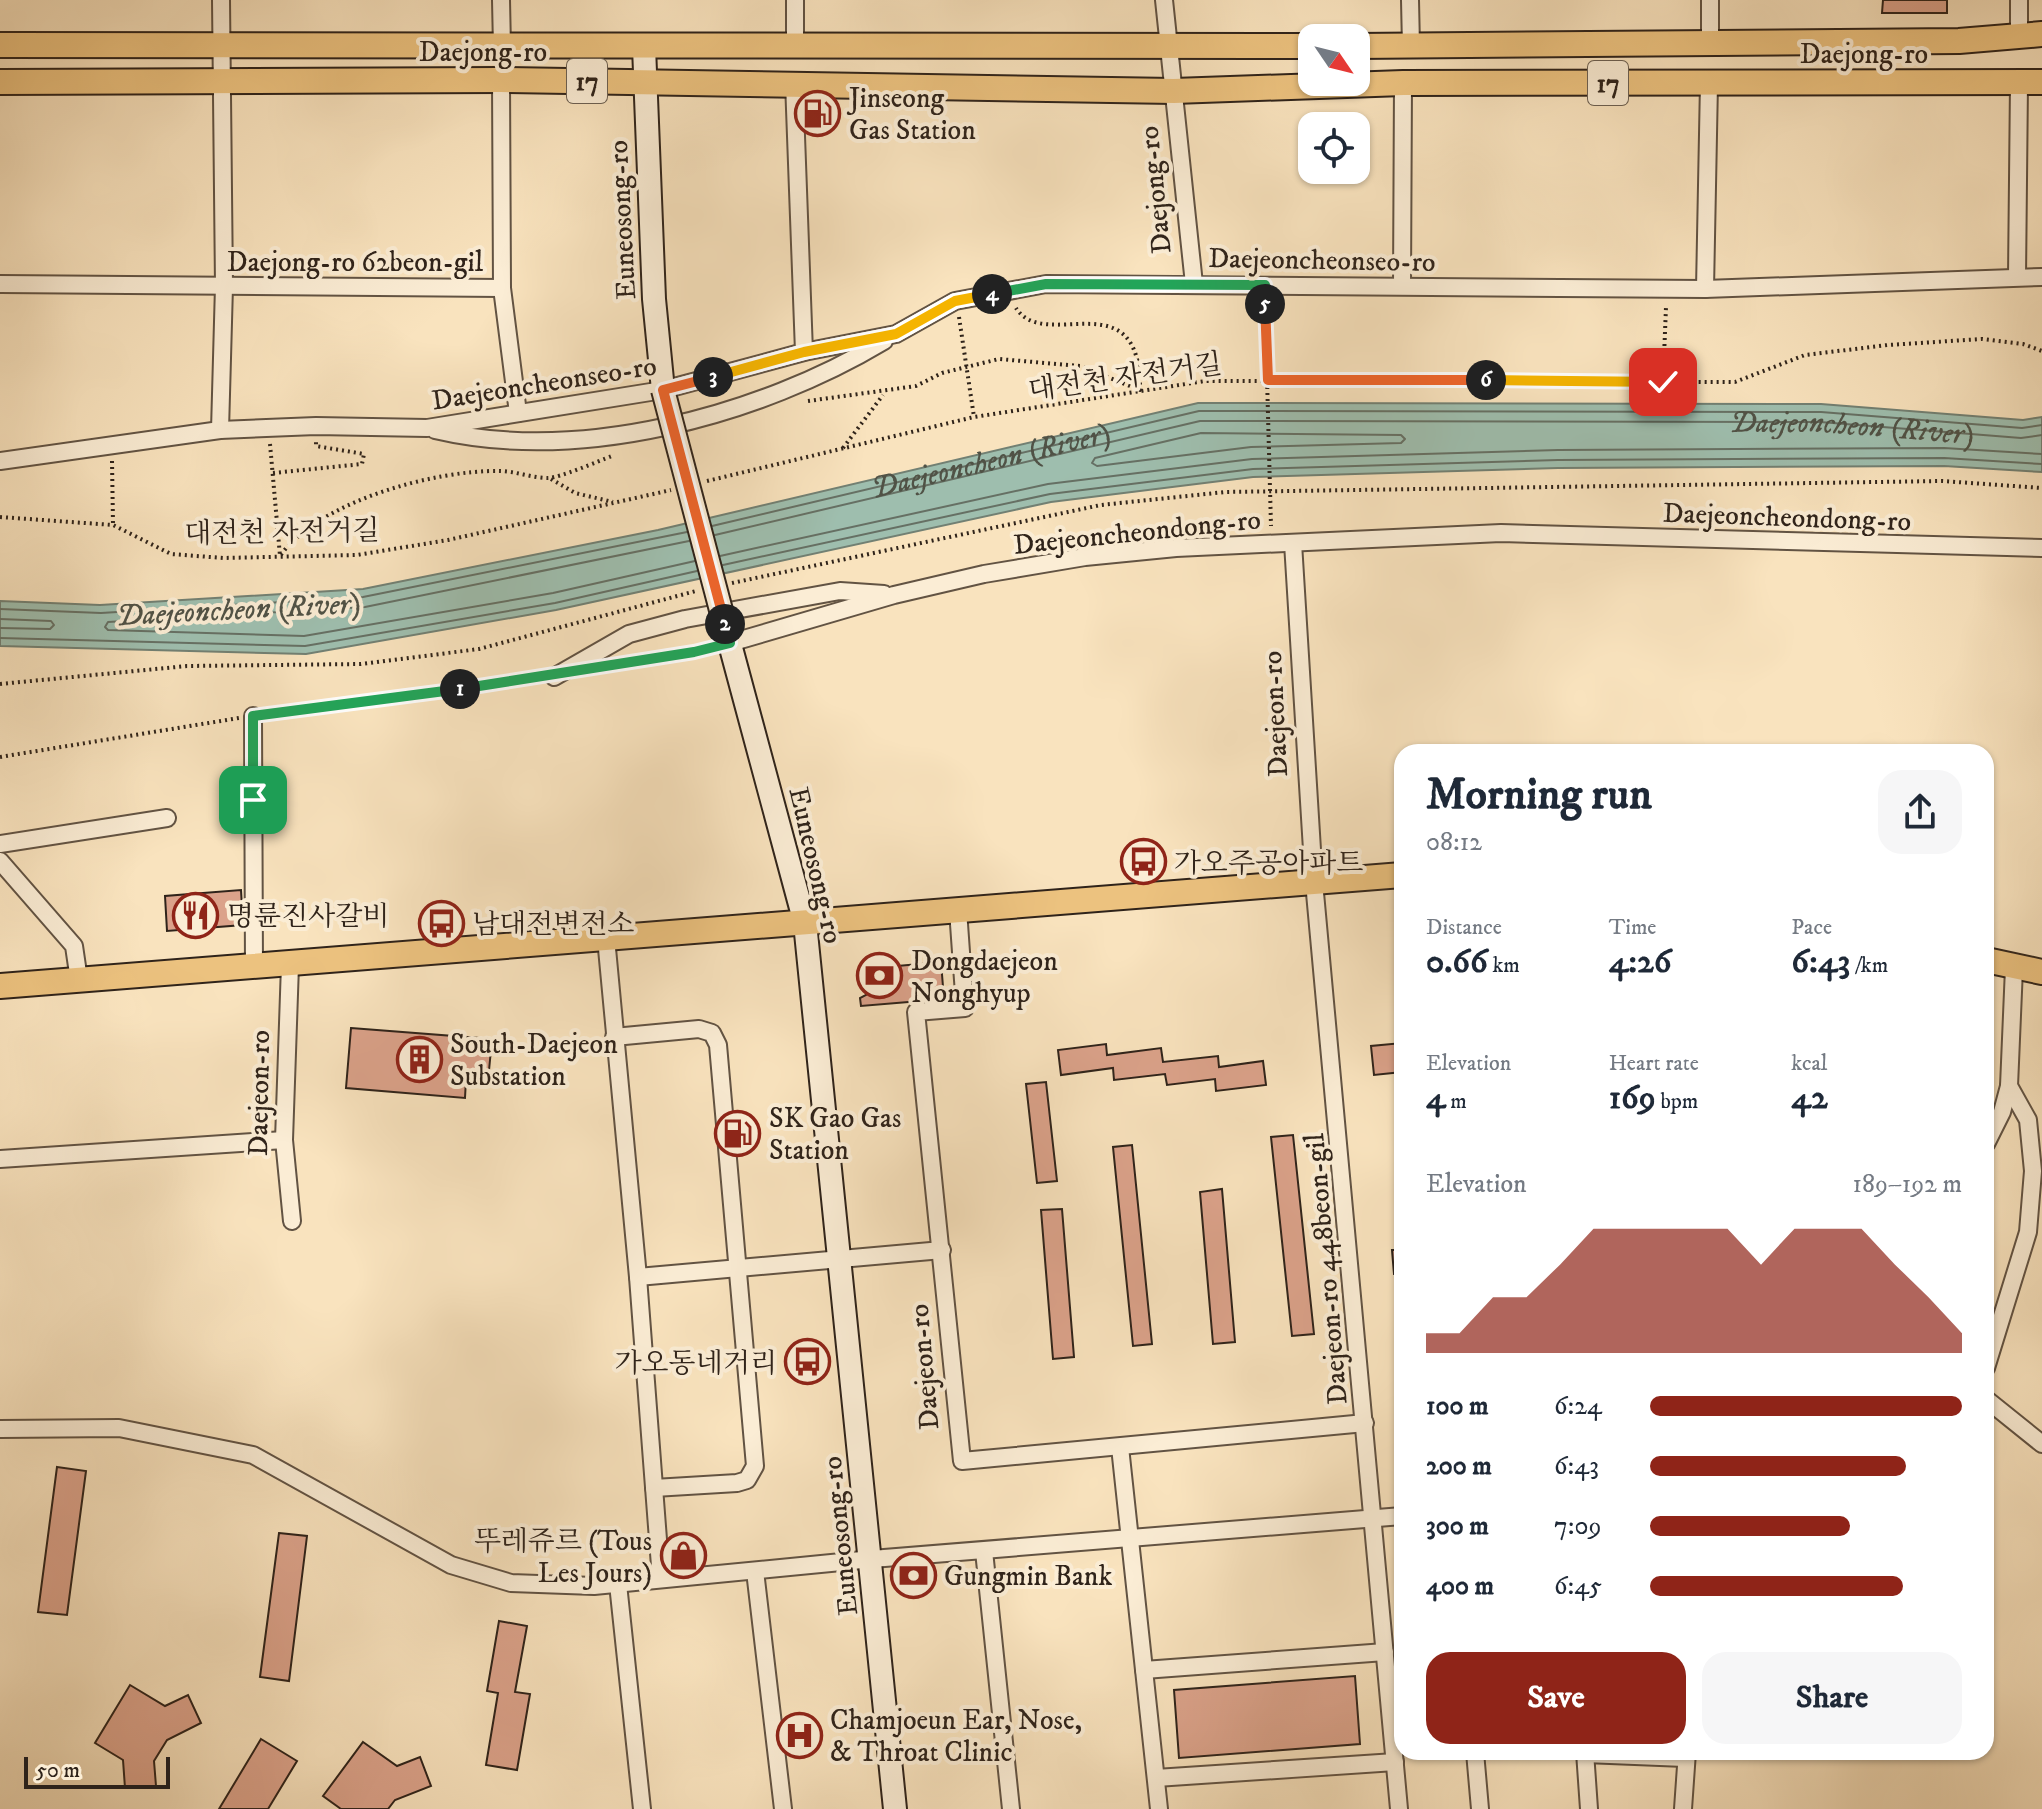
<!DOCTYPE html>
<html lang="en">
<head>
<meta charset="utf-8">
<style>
	body { margin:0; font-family:"IM FELL DW Pica","Noto Serif KR",serif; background:#f6f6f7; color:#1f2937; height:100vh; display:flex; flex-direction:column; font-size:30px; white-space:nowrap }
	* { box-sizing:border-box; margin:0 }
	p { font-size:26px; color:#747a83 }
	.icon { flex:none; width:44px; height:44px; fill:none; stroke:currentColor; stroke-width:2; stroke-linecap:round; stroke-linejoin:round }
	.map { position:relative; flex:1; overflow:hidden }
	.sheet { position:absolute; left:1394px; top:744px; width:600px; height:1016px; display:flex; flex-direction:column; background:#fff; border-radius:24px; box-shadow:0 2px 6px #0004 }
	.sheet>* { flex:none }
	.needle { width:52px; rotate:125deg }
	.fabs { position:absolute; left:1298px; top:24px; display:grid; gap:16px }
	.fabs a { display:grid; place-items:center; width:72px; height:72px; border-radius:16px; background:#fff; box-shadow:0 2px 6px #0004; font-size:40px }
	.scale { position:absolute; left:24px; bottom:20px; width:146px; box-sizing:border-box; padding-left:8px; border:4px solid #2f231a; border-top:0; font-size:22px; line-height:28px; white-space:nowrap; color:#2f231a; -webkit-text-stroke:6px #fbedd5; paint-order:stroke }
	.pin { position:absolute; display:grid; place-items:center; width:68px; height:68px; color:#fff; margin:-34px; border-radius:16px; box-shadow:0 4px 12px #0006 }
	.km { position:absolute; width:40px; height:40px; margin:-20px; border-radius:50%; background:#222; color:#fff; font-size:22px; line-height:40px; text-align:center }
	.round { display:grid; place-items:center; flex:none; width:84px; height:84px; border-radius:24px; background:#f6f6f7 }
	.head { display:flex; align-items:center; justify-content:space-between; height:136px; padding:0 32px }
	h1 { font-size:44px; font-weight:800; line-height:60px }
	.figures { display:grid; grid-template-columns:repeat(3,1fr); gap:12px; height:136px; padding:8px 32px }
	.figures div { display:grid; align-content:center }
	.figures b { font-size:34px; font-weight:800 }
	.figures small { font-size:22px; font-weight:400 }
	.figures p { font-size:22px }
	.chart { height:224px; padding:16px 32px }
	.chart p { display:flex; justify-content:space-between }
	.chart svg { width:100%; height:144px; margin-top:8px; fill:#8f2418; opacity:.7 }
	.action { display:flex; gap:16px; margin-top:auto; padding:16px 32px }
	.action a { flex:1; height:92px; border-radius:24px; background:#8f2418; color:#fff; font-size:32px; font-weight:800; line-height:92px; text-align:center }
	.action a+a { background:#f6f6f7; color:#1f2937 }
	ul { padding:0 32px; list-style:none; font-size:26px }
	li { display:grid; grid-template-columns:128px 96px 1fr; align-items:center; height:60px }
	li i { height:20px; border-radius:10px; background:#8f2418 }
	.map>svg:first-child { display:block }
	.water { fill:#9ebeae; stroke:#728073; stroke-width:2 }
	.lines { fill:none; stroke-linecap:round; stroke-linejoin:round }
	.shore { stroke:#667064; stroke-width:2 }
	.building { fill:#dba28a; stroke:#2f231a; stroke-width:2 }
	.minor-casing { stroke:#625343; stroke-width:20 }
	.secondary-casing { stroke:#2f231a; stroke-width:26 }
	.primary-casing { stroke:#2f231a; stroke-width:28 }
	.path { stroke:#2f231a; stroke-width:4; stroke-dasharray:2 4; stroke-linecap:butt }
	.minor { stroke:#fbedd5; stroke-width:16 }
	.secondary { stroke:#fbedd5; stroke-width:22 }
	.primary { stroke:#ecc27f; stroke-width:24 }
	.secondary-bridge-casing { stroke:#2f231a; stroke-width:26; stroke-linecap:butt }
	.secondary-bridge { stroke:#fbedd5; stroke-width:22 }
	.split-1-casing { stroke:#fff; stroke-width:16 }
	.split-2-casing { stroke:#fff; stroke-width:16 }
	.split-3-casing { stroke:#fff; stroke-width:16 }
	.split-4-casing { stroke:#fff; stroke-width:16 }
	.split-5-casing { stroke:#fff; stroke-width:16 }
	.split-6-casing { stroke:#fff; stroke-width:16 }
	.split-7-casing { stroke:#fff; stroke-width:16 }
	.split-1 { stroke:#22a559; stroke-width:10 }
	.split-2 { stroke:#22a559; stroke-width:10 }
	.split-3 { stroke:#f0652b; stroke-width:10 }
	.split-4 { stroke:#f5b400; stroke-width:10 }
	.split-5 { stroke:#22a559; stroke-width:10 }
	.split-6 { stroke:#f0652b; stroke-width:10 }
	.split-7 { stroke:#f5b400; stroke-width:10 }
	.labels { text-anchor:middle; stroke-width:8; stroke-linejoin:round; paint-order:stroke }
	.shield { fill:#fbedd5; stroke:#6c6052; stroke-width:2 }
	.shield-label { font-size:26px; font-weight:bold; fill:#2f231a }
	.street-label { font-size:28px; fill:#2f231a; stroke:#fbedd5 }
	.poi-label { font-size:28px; fill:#2f231a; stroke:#fbedd5; text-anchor:start }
	.water-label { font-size:30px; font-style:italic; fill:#505246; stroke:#fbedd5 }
</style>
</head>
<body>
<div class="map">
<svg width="2042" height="1809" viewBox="0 0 2042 1809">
	<rect width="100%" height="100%" fill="#f9e3be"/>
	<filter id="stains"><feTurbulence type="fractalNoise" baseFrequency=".0025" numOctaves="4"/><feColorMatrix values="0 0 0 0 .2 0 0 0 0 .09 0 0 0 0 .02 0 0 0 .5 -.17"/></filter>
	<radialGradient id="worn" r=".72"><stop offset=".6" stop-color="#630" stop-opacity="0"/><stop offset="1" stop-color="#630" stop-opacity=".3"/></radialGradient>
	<polygon class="water" points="1198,403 1821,404 2023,420 2042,417 2042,472 1944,466 1558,468 1253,477 1051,502 556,610 306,654 0,646 0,601 100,605 363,589 658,530"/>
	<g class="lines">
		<g class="shore">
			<polygon points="1201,433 1401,435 1405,439 1401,443 1251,447 1097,466 1092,463 1095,458"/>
			<path id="s1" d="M 712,526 L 1199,411 L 1821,412 L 2022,428 L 2042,425"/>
			<path id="s2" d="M 715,535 L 1200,421 L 1820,422 L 2021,438 L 2042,435"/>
			<polyline points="689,541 365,607 108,622 105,627 108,630 304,636 553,593 695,561"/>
			<polyline points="720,556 1048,484 1252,459 1558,450 1944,448 2042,454"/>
			<polyline points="723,565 1050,494 1253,469 1558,460 1944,458 2042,464"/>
			<polyline points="0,609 101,613 363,597 687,532"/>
			<polyline points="0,619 51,621 54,625 50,629 0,628"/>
			<polyline points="0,638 305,646 555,603 697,571"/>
		</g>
	</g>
	<g class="building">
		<polygon points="1883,0 1947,0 1947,13 1882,13"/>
		<polygon points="241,890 243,925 167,931 165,896"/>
		<polygon points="941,962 944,999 861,1006 860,998 866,995 865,977 875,968"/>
		<polygon points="351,1028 492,1039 488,1081 466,1079 465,1098 346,1088"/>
		<polygon points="1402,1043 1402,1072 1374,1075 1371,1046"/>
		<polygon points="1106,1044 1107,1055 1161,1048 1163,1062 1218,1056 1219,1067 1263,1061 1266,1085 1216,1091 1215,1079 1167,1085 1165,1074 1114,1080 1113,1068 1061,1075 1058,1050"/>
		<polygon points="1046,1082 1057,1181 1037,1183 1026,1084"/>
		<polygon points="1293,1135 1314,1334 1292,1336 1271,1137"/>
		<polygon points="1132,1145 1152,1344 1133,1346 1113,1147"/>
		<polygon points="1222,1189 1235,1342 1213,1344 1200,1192"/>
		<polygon points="1062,1209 1074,1357 1053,1359 1041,1210"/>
		<polygon points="1392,1250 1402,1250 1402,1273 1394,1274"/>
		<polygon points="57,1467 86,1471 67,1615 38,1612"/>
		<polygon points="279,1533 307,1536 289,1681 260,1677"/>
		<polygon points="499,1621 527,1626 515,1692 530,1694 517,1770 486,1765 498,1693 487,1691"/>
		<polygon points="1355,1676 1360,1744 1179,1758 1174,1690"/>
		<polygon points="130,1685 165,1706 188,1695 201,1723 167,1740 154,1761 156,1786 125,1788 123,1760 95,1743"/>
		<polygon points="261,1739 297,1761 268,1809 219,1809"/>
		<polygon points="363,1742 397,1766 420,1757 431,1786 395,1800 388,1809 341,1809 323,1796"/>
	</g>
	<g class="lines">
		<defs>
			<g id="minor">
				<polyline points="501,0 502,47"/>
				<polyline points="795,0 795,48"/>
				<polyline points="1164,0 1194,284"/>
				<polyline points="1410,0 1411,46"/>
				<polyline points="2019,0 2019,36"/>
				<polyline points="1710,45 1710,0"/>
				<polyline points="501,80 502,288 518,413"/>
				<polyline points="794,82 804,352"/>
				<polyline points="2017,277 2019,83"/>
				<polyline points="0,284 502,288"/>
				<polyline points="1402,286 1403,83"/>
				<polyline points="1705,289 1709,83"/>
				<polyline points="220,430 224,286 221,0"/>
				<path d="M 435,430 C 580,464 759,416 884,341"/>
				<polyline points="0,461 220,430 316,426 427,428 663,390 804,352 896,334 955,301 1046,284 1705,289 2042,277"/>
				<polyline points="1293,543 1314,882 1399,1809"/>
				<polyline points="730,643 894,595 984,574 1085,557 1176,548 1501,533 2042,548"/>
				<polyline points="554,677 629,634 685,619 840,591 884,594"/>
				<polyline points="253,716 254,968"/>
				<polyline points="0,844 167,818"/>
				<polyline points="0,861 74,946 79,980"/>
				<polyline points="958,910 965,1008 916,1012 962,1461 1365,1423"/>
				<polyline points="606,938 638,1277 661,1579"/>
				<polyline points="290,965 284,1140 292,1221"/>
				<polyline points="614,1037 699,1029 712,1033 718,1045 755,1466 747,1480 737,1483 654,1488"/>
				<polyline points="1986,1144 2002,1112 2009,1086"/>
				<polyline points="0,1159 284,1140"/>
				<polyline points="638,1277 942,1250"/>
				<polyline points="1986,1368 2028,1232 2033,1171 2028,1120 2009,1086 2014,968"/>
				<polyline points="1986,1399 2042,1444"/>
				<polyline points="0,1429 119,1428 253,1455 451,1565 511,1583 594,1586 872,1559 1402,1516"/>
				<polyline points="1120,1447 1159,1809"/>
				<polyline points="984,1551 1011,1809"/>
				<polyline points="755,1571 783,1809"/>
				<polyline points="618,1584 642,1809"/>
				<polyline points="1144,1670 1385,1652"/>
				<polyline points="1475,1752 1480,1809"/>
				<polyline points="1585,1752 1589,1809"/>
				<polyline points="1585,1754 1685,1758"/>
				<polyline points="1156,1778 1395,1762"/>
				<polyline points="1683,1809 1687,1752"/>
			</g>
			<g id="secondary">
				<polyline points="644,47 654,299 663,390"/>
				<polyline points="727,633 805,923 895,1809"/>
			</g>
			<g id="primary">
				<polyline points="0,45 1312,46"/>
				<polyline points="1356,46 1959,41 2042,34"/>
				<polyline points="0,82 501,80 1174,91 1403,83 2042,82"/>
				<polyline points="1986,960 2042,972"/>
				<polyline points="0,986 1402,875"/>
			</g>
		</defs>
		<use href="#minor" class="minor-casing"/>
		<use href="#secondary" class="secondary-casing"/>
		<use href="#primary" class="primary-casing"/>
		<g class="path">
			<polyline points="1265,303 1271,526"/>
			<polyline points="959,317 974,417"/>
			<polyline points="1663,382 1666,307"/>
			<path d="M 808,401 L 916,386 L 942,373 L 999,359 L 1080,366 L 1140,390 C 1141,277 1045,354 1016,308"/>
			<path d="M 270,444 L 280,556 C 319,501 435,470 499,471 C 515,471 532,478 548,478 C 559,478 599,461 612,456"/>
			<polyline points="843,448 883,395"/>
			<polyline points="112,461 113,524"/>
			<polyline points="273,473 362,464 364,454 316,446 316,441"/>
			<polyline points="551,479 575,493 613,502"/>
			<polyline points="707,481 974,417 1205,381 1735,382 1805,355 1888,345 1982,339 2023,344 2042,351"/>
			<polyline points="0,517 113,525 171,554 223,558 357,555 448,540 671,490"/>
			<polyline points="732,583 1101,505 1225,492 1942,481 2042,488"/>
			<polyline points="608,667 713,647"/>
			<polyline points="0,684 187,666 361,664 479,649 696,591"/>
			<polyline points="267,714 540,678"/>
			<polyline points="0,757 239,718"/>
		</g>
		<use href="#minor" class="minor"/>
		<use href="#secondary" class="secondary"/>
		<use href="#primary" class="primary"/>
		<defs>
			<polyline id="secondary-bridge" points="663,390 727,633"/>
		</defs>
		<use href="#secondary-bridge" class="secondary-bridge-casing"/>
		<use href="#secondary-bridge" class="secondary-bridge"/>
	</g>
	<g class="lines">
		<defs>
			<polyline id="split-1" points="253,800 253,716 460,689"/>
			<polyline id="split-2" points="460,689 694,652 730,643 725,624"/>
			<polyline id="split-3" points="713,377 663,390 725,624"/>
			<polyline id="split-4" points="713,377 804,352 896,334 955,301 992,294"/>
			<polyline id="split-5" points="992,294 1046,284 1265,285 1265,304"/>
			<polyline id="split-6" points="1265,304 1268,380 1486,380"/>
			<polyline id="split-7" points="1486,380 1663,382"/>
		</defs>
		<use href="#split-1" class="split-1-casing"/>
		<use href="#split-2" class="split-2-casing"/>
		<use href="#split-3" class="split-3-casing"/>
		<use href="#split-4" class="split-4-casing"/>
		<use href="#split-5" class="split-5-casing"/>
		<use href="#split-6" class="split-6-casing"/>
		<use href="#split-7" class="split-7-casing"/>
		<use href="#split-1" class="split-1"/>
		<use href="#split-2" class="split-2"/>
		<use href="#split-3" class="split-3"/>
		<use href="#split-4" class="split-4"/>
		<use href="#split-5" class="split-5"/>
		<use href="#split-6" class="split-6"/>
		<use href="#split-7" class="split-7"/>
	</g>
	<defs>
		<symbol id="fuel-ring" viewBox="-11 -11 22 22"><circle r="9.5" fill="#fbedd5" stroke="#8f2418" stroke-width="1.5"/><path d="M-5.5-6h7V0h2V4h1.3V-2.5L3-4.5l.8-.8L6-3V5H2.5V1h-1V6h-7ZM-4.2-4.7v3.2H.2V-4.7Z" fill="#8f2418"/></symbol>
		<symbol id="bus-ring" viewBox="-11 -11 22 22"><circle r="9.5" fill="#fbedd5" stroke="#8f2418" stroke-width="1.5"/><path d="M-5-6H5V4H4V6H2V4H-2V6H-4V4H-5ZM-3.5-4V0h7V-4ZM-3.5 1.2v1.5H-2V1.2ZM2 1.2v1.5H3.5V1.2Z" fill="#8f2418"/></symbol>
		<symbol id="restaurant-ring" viewBox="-11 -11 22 22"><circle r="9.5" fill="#fbedd5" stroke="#8f2418" stroke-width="1.5"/><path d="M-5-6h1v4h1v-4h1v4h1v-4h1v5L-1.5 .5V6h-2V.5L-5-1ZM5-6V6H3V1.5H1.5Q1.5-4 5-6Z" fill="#8f2418"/></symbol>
		<symbol id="bank-ring" viewBox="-11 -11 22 22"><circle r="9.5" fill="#fbedd5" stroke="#8f2418" stroke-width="1.5"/><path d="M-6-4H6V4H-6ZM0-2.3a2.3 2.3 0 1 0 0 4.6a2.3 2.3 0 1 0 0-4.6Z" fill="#8f2418"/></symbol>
		<symbol id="building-ring" viewBox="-11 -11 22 22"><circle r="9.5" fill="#fbedd5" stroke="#8f2418" stroke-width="1.5"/><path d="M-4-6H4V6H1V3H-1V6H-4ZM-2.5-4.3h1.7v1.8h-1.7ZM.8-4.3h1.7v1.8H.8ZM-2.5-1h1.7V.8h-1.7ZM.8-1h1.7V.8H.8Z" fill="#8f2418"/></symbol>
		<symbol id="shop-ring" viewBox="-11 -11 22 22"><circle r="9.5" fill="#fbedd5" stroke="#8f2418" stroke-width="1.5"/><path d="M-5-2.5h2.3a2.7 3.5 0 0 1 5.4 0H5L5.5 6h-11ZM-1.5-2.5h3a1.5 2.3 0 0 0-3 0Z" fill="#8f2418"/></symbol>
		<symbol id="hospital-ring" viewBox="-11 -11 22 22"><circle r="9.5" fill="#fbedd5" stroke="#8f2418" stroke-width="1.5"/><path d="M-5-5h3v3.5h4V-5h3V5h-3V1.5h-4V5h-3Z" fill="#8f2418"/></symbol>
	</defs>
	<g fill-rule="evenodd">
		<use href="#fuel-ring" x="792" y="88" width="51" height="51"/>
		<use href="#bus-ring" x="1118" y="836" width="51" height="51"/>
		<use href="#restaurant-ring" x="170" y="890" width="51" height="51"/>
		<use href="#bus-ring" x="416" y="898" width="51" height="51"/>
		<use href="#bank-ring" x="854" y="950" width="51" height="51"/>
		<use href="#building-ring" x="394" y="1034" width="51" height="51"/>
		<use href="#fuel-ring" x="712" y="1108" width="51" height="51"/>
		<use href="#bus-ring" x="782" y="1336" width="51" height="51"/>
		<use href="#shop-ring" x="658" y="1530" width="51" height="51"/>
		<use href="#bank-ring" x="888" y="1550" width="51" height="51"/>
		<use href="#hospital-ring" x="774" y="1710" width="51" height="51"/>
	</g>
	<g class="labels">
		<g class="shield">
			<rect x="567" y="59" width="40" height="44" rx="6"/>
			<rect x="1588" y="61" width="40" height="44" rx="6"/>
		</g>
		<g class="shield-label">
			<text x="587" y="90">17</text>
			<text x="1608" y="92">17</text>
		</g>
		<g class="street-label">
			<text x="483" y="61">Daejong-ro</text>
			<text x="1864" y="63">Daejong-ro</text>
			<text transform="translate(1154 190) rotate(-96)" y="10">Daejong-ro</text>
			<text transform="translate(621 220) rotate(-93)" y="10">Euneosong-ro</text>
			<text transform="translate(1322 259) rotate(1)" y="10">Daejeoncheonseo-ro</text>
			<text x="355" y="271">Daejong-ro 62beon-gil</text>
			<text transform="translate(1125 376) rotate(-8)" y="10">대전천 자전거길</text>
			<text transform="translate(544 382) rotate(-9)" y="10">Daejeoncheonseo-ro</text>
			<text transform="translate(1787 516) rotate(2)" y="10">Daejeoncheondong-ro</text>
			<text transform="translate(282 531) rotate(-1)" y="10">대전천 자전거길</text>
			<text transform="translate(1137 531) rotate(-6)" y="10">Daejeoncheondong-ro</text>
			<text transform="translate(1274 714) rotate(-93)" y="10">Daejeon-ro</text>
			<text transform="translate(817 865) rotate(77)" y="10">Euneosong-ro</text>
			<text transform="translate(258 1093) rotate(-89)" y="10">Daejeon-ro</text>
			<text transform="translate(1325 1269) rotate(-95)" y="10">Daejeon-ro 448beon-gil</text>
			<text transform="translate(923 1367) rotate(-95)" y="10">Daejeon-ro</text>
			<text transform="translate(839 1536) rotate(-96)" y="10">Euneosong-ro</text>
		</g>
		<g class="poi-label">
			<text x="849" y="107">Jinseong<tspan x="849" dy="32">Gas Station</tspan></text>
			<text x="1174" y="872">가오주공아파트</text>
			<text x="227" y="925">명륜진사갈비</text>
			<text x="472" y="933">남대전변전소</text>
			<text x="911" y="970">Dongdaejeon<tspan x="911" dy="32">Nonghyup</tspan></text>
			<text x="450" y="1053">South-Daejeon<tspan x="450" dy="32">Substation</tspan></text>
			<text x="769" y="1127">SK Gao Gas<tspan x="769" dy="32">Station</tspan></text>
			<text x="777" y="1372" text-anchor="end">가오동네거리</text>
			<text x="652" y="1550" text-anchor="end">뚜레쥬르 (Tous<tspan x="652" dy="32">Les Jours)</tspan></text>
			<text x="944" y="1585">Gungmin Bank</text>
			<text x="830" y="1729">Chamjoeun Ear, Nose,<tspan x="830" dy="32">&amp; Throat Clinic</tspan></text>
		</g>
		<g class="water-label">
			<text dy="10" stroke="none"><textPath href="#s2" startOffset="1150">Daejeoncheon (River)</textPath></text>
			<text dy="10" stroke="none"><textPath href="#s1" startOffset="286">Daejeoncheon (River)</textPath></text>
			<text transform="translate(238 609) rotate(-3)" y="10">Daejeoncheon (River)</text>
		</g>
	</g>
	<rect width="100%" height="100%" filter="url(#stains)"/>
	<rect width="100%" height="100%" fill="url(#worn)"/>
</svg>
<div class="fabs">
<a><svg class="needle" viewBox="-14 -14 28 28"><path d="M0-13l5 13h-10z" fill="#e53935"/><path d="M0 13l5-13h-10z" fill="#747a83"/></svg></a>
<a><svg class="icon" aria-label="locate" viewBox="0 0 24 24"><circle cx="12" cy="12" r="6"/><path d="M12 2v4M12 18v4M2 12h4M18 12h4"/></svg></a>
</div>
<div class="scale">50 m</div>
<div class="pin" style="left:253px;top:800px;background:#1e9e55"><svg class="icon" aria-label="arrive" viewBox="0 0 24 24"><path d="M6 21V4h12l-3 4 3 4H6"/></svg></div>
<div class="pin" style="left:1663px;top:382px;background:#d93025"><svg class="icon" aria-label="check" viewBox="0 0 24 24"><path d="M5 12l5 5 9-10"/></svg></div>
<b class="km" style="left:460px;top:689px">1</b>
<b class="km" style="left:725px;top:624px">2</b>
<b class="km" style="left:713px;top:377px">3</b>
<b class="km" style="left:992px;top:294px">4</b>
<b class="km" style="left:1265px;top:304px">5</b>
<b class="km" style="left:1486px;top:380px">6</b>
<section class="sheet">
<div class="head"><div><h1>Morning run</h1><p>08:12</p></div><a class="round"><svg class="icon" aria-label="share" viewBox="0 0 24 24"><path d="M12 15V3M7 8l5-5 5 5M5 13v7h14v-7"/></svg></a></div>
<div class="figures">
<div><p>Distance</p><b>0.66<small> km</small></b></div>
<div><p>Time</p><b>4:26</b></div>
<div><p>Pace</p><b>6:43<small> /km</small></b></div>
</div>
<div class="figures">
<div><p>Elevation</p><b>4<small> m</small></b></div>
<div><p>Heart rate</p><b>169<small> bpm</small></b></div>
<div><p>kcal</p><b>42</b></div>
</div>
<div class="chart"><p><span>Elevation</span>189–192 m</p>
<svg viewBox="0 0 160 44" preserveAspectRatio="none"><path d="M0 44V38L10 38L20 27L30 27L40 17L50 6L60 6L70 6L80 6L90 6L100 17L110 6L120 6L130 6L140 17L150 27L160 38V44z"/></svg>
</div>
<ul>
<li><b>100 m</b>6:24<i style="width:100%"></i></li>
<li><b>200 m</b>6:43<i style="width:82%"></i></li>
<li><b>300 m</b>7:09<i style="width:64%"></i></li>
<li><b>400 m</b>6:45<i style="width:81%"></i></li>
</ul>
<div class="action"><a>Save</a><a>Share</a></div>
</section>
</div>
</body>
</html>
